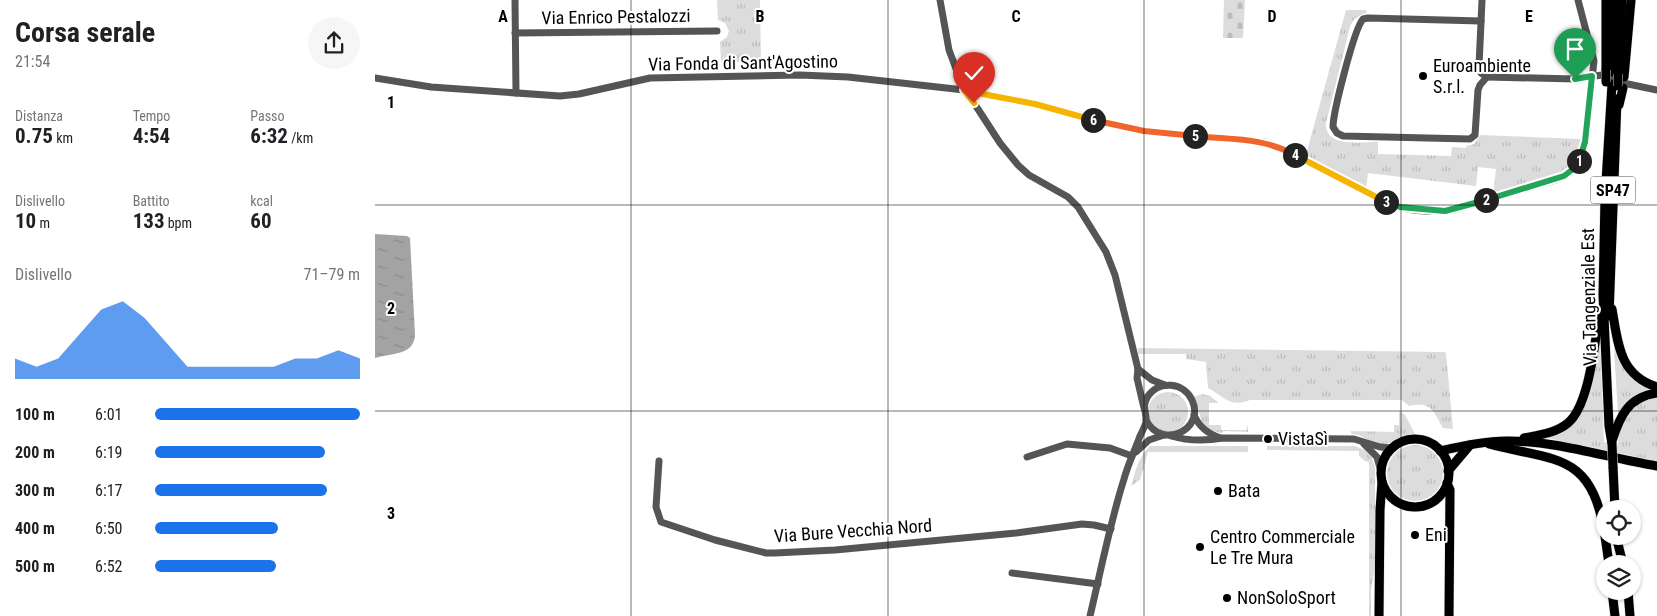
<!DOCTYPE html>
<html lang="it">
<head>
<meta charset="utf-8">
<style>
	body { margin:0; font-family:"Roboto Condensed",sans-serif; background:#f6f6f6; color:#202124; height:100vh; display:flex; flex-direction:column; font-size:19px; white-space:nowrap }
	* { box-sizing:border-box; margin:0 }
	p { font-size:16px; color:#757577 }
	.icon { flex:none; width:28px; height:28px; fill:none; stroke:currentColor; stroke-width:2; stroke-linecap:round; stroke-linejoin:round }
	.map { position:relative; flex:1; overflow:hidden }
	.panel { display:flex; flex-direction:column; background:#fff; width:375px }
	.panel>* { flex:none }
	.controls { position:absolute; left:1221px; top:500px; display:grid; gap:10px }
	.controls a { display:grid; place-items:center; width:45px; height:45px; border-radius:50%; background:#fff; box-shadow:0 1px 4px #0004; font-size:25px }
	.pin { position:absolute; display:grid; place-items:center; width:42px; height:42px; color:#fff; margin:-51px -21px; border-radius:50% 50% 50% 0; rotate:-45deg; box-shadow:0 0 5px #0007 }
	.pin .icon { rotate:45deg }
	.km { position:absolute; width:25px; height:25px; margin:-12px; border-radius:50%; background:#222; color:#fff; font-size:14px; line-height:25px; text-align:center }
	.round { display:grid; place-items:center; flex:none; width:52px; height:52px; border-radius:26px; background:#f6f6f6 }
	.head { display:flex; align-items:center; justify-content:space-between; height:85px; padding:0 15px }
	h1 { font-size:28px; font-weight:700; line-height:38px }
	.stats { display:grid; grid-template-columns:repeat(3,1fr); gap:8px; height:85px; padding:5px 15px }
	.stats div { display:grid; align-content:center }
	.stats b { font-size:21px; font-weight:700 }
	.stats small { font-size:14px; font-weight:400 }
	.stats p { font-size:14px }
	.chart { height:140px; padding:10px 15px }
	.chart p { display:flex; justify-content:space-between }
	.chart svg { width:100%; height:90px; margin-top:5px; fill:#1a73e8; opacity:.7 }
	ul { padding:0 15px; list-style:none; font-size:16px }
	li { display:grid; grid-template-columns:80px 60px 1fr; align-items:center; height:38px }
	li i { height:12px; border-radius:6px; background:#1a73e8 }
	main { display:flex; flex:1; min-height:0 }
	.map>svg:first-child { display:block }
	.grass { fill:url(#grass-tufts) }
	.cemetery { fill:url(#cemetery-stones) }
	.water { fill:url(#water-ripples) }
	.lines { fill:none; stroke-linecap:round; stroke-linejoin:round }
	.major-casing { stroke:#dbdbdb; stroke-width:10 }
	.minor { stroke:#555; stroke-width:7 }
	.major { stroke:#000; stroke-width:9 }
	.major-bridge-casing { stroke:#dbdbdb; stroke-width:10; stroke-linecap:butt }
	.major-bridge { stroke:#000; stroke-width:9 }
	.split-1-casing { stroke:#fff; stroke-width:10 }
	.split-2-casing { stroke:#fff; stroke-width:10 }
	.split-3-casing { stroke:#fff; stroke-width:10 }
	.split-4-casing { stroke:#fff; stroke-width:10 }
	.split-5-casing { stroke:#fff; stroke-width:10 }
	.split-6-casing { stroke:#fff; stroke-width:10 }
	.split-7-casing { stroke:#fff; stroke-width:10 }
	.split-8-casing { stroke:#fff; stroke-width:10 }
	.split-1 { stroke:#22a559; stroke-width:6 }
	.split-2 { stroke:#22a559; stroke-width:6 }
	.split-3 { stroke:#22a559; stroke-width:6 }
	.split-4 { stroke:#f5b400; stroke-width:6 }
	.split-5 { stroke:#f0652b; stroke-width:6 }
	.split-6 { stroke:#f0652b; stroke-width:6 }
	.split-7 { stroke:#f5b400; stroke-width:6 }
	.split-8 { stroke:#f5b400; stroke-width:6 }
	.grid { fill:none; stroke:#000; stroke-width:1; stroke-opacity:0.55 }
	.poi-dot { fill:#000; stroke:#fff; stroke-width:2 }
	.labels { text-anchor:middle; stroke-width:4; stroke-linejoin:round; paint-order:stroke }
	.shield { fill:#fff; stroke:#4c4c4c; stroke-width:1 }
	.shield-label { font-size:16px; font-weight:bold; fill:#000 }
	.street-label { font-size:18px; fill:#000; stroke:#fff }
	.poi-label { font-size:18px; fill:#000; stroke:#fff; text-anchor:start }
	.grid-label { font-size:16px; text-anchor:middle; font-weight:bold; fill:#000; stroke:#fff; stroke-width:4; stroke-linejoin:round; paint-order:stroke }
</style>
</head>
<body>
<main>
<section class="panel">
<div class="head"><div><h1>Corsa serale</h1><p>21:54</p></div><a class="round"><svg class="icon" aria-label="share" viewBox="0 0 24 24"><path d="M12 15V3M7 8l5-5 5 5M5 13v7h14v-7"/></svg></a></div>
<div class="stats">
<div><p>Distanza</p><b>0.75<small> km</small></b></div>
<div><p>Tempo</p><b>4:54</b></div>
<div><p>Passo</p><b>6:32<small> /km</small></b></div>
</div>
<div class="stats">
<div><p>Dislivello</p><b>10<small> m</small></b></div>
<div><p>Battito</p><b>133<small> bpm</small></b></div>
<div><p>kcal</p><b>60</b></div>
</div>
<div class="chart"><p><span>Dislivello</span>71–79 m</p>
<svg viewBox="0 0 160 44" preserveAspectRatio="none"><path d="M0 44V34L10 38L20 34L30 22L40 10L50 6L60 14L70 26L80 38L90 38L100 38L110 38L120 38L130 34L140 34L150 30L160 34V44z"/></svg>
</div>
<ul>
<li><b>100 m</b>6:01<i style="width:100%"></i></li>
<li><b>200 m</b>6:19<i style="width:83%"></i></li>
<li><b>300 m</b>6:17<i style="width:84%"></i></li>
<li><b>400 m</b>6:50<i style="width:60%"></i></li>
<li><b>500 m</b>6:52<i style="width:59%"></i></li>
</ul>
</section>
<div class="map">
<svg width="1282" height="616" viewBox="0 0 1282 616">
	<defs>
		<pattern id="grass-tufts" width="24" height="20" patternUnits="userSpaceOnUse" patternTransform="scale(1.25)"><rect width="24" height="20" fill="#dcdcdc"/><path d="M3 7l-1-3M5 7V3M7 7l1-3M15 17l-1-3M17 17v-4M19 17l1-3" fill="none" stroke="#bbb"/></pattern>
		<pattern id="cemetery-stones" width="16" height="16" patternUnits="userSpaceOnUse" patternTransform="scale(1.25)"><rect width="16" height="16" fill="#dcdcdc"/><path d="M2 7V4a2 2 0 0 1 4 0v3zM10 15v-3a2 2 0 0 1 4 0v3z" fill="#bbb"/></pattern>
		<pattern id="water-ripples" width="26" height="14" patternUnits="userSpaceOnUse" patternTransform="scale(1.25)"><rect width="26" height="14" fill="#a3a3a3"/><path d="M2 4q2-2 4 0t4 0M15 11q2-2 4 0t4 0" fill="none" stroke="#8b8b8b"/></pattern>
	</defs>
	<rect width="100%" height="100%" fill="#fff"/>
	<g class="grass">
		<polygon points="342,0 385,0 386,62 346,62 345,42 352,37 354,31 350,23 343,20"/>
		<path d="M 971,10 L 991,10 L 992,13 C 983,15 978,19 975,27 L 951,123 C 949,148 987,142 1003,142 L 1003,154 L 1076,156 L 1077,147 L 1091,148 L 1091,146 L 1099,144 L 1105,135 L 1205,139 L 1206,147 L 1200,160 L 1186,174 L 1118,196 L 1121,169 L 1103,167 L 1101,186 L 993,173 L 991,189 L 930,158 Z"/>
		<path d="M 1225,338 L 1229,442 L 1243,445 C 1244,429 1248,413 1263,403 C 1268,399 1276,398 1282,396 L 1282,461 L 1172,438 L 1194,426 Z"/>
		<path d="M 763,348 L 1069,352 L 1071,353 L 1078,429 L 1068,428 C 1058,410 1056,401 1034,406 L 1027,400 L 875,400 C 855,408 850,397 833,388 L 831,362 L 811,359 L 811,354 L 763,354 Z"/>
		<path d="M 1239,349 L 1240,349 C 1250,375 1254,375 1276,390 L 1243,414 Z"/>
		<circle cx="793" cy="412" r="20"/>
		<path d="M 827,394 L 835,396 L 843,402 L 842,403 L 834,403 L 834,425 L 846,425 L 846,430 L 871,430 L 873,425 L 873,432 L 849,431 L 846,433 C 820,428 828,414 819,397 Z"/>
		<path d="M 1024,411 L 1030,415 L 1040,434 C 1028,435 1017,445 1006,444 C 995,443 988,434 976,434 L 976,431 L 1019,432 L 1019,425 L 1024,425 Z"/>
		<circle cx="1040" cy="473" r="28"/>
		<path d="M 775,446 L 873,446 L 873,452 L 773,452 L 765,480 L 756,486 C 760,472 764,455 775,446 Z"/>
		<path d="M 892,446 L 979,446 C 992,449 998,456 1000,468 L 1000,566 L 996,590 L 996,616 L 994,616 L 994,462 L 990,461 L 984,456 L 984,451 L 892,450 Z"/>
	</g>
	<polygon class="cemetery" points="849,0 870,0 868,38 848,38"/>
	<path class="water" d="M 0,234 L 32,236 L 35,238 L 40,335 C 39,356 15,353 0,358 Z"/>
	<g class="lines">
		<defs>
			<g id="major">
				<polyline points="1231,0 1231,70"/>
				<polyline points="1237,72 1239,0"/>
				<polyline points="1243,74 1247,0"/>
				<polyline points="1249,77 1256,0"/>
				<polyline points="1244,105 1248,88"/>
				<path d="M 1237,309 C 1243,343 1244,375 1282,387"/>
				<polyline points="1234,316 1242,99"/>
				<path d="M 1149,438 C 1164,435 1181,433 1193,423 C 1215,405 1220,339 1225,310"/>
				<circle cx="1040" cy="473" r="34"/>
				<path d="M 1237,441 C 1245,416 1253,397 1282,393"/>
				<path d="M 1114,444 C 1183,462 1216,452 1230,535"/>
				<polyline points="1237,444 1234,426 1228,295 1230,198 1237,84"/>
				<path d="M 1065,451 C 1088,446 1110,441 1133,441 C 1184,441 1232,458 1282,466"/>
				<polyline points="1238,467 1240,509"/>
				<polyline points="1073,471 1095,445"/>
				<polyline points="1072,483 1075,490 1074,616"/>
				<polyline points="1230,536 1234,564"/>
				<polyline points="1241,536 1248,564"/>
				<polyline points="1237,591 1240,616"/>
				<polyline points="1253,591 1255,616"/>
				<polyline points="1004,616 1005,510 1007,482"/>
			</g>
		</defs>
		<use href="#major" class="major-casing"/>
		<g class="minor">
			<polyline points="140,0 141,93"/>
			<polyline points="565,0 574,50 589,90 599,103 625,143 643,165 654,175 693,197 703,207 731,252 740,275 763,369 762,378 769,408"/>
			<polyline points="1107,0 1104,66 1106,73 1112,77 1200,79 1227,75 1253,84 1282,90"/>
			<path d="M 1106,21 L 993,18 L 988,19 C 979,29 958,113 958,127 L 962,133 L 968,136 L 1095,139 L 1100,135 L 1103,90 L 1105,85 L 1112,77"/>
			<polyline points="140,33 342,31"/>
			<path d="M 0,78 L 56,87 L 185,96 L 204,94 L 275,78 L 425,75 L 473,77 L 589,90 L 660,104 L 759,129 L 826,137 L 890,142 L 913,151 L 1021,206 C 1039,212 1064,213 1082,209 L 1181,180 L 1199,169 L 1206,157 L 1210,142 L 1219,61 L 1203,0"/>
			<polyline points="763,369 777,380 790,385"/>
			<path d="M 819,415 C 824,427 833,434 846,438"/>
			<path d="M 796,436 C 813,441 831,441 848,438 L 979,439 L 1005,447 L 1017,448"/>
			<polyline points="989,444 1002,457 1006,472"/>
			<polyline points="761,452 774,440 789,435"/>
			<polyline points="652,457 692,444 735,448 757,456"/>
			<polyline points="284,461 281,507 286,522 340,540 391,553 400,553 460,550 641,533 707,524 719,525 736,529"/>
			<polyline points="637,573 723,584"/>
			<path d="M 715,616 C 726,570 735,523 749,479 C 753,464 760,450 765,436 C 767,432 770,426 771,422 C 772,412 766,407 773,396 C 784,380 809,382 817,400 C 831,429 787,451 771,420"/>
		</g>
		<use href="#major" class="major"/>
		<defs>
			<g id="major-bridge">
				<polyline points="1231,70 1231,82"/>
				<polyline points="1243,86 1243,74"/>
				<polyline points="1237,444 1238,467"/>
			</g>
		</defs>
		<use href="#major-bridge" class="major-bridge-casing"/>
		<use href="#major-bridge" class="major-bridge"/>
	</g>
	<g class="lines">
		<defs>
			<polyline id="split-1" points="1200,79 1217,76 1210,142 1204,161"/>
			<polyline id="split-2" points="1111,200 1189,176 1198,169 1204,161"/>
			<polyline id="split-3" points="1011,202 1025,207 1070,211 1111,200"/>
			<polyline id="split-4" points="920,155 1011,202"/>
			<path id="split-5" d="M 820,136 C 855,140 888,137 920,155"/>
			<polyline id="split-6" points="718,120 769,131 820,136"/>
			<polyline id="split-7" points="618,96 660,104 718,120"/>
			<polyline id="split-8" points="599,103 589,90 618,96"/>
		</defs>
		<use href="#split-1" class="split-1-casing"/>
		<use href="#split-2" class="split-2-casing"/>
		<use href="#split-3" class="split-3-casing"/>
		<use href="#split-4" class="split-4-casing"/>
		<use href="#split-5" class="split-5-casing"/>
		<use href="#split-6" class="split-6-casing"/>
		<use href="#split-7" class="split-7-casing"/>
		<use href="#split-8" class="split-8-casing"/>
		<use href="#split-1" class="split-1"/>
		<use href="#split-2" class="split-2"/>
		<use href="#split-3" class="split-3"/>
		<use href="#split-4" class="split-4"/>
		<use href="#split-5" class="split-5"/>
		<use href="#split-6" class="split-6"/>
		<use href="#split-7" class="split-7"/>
		<use href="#split-8" class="split-8"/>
	</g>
	<path class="grid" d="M 256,0 L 256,616M 513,0 L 513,616M 769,0 L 769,616M 1026,0 L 1026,616M 0,205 L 1282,205M 0,411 L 1282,411"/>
	<g class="poi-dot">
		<circle cx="1048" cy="76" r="5"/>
		<circle cx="893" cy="439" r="5"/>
		<circle cx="843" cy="491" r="5"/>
		<circle cx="1040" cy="535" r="5"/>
		<circle cx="825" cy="547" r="5"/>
		<circle cx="852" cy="598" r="5"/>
	</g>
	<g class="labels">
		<rect class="shield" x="1215.5" y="176.5" width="45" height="27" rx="4"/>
		<g class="shield-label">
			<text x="1238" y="196">SP47</text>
		</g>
		<g class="street-label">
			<text transform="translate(241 17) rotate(-1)" y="6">Via Enrico Pestalozzi</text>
			<text transform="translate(368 63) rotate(-1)" y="6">Via Fonda di Sant'Agostino</text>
			<text transform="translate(1214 297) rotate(-91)" y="6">Via Tangenziale Est</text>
			<text transform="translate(478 531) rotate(-4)" y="6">Via Bure Vecchia Nord</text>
		</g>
		<g class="poi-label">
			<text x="1058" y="72">Euroambiente<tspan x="1058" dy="21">S.r.l.</tspan></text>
			<text x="903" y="445">VistaSì</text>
			<text x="853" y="497">Bata</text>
			<text x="1050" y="541">Eni</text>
			<text x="835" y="543">Centro Commerciale<tspan x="835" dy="21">Le Tre Mura</tspan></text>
			<text x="862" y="604">NonSoloSport</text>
		</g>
	</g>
	<g class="grid-label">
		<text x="128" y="22">A</text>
		<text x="385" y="22">B</text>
		<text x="641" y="22">C</text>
		<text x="897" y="22">D</text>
		<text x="1154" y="22">E</text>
		<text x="16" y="108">1</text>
		<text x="16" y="314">2</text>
		<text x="16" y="519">3</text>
	</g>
</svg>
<div class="controls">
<a><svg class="icon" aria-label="locate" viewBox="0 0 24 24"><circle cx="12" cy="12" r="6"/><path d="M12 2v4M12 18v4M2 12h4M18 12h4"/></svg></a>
<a><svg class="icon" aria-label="layers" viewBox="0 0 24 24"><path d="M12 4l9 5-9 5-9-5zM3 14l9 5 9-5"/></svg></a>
</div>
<div class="pin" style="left:1200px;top:79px;background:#1e9e55"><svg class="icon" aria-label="arrive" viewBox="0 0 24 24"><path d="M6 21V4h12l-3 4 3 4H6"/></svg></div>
<div class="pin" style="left:599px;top:103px;background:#d93025"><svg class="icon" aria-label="check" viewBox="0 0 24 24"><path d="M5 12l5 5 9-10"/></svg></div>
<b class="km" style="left:1204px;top:161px">1</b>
<b class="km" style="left:1111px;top:200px">2</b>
<b class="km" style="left:1011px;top:202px">3</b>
<b class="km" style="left:920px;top:155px">4</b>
<b class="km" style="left:820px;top:136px">5</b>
<b class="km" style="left:718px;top:120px">6</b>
</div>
</main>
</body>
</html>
